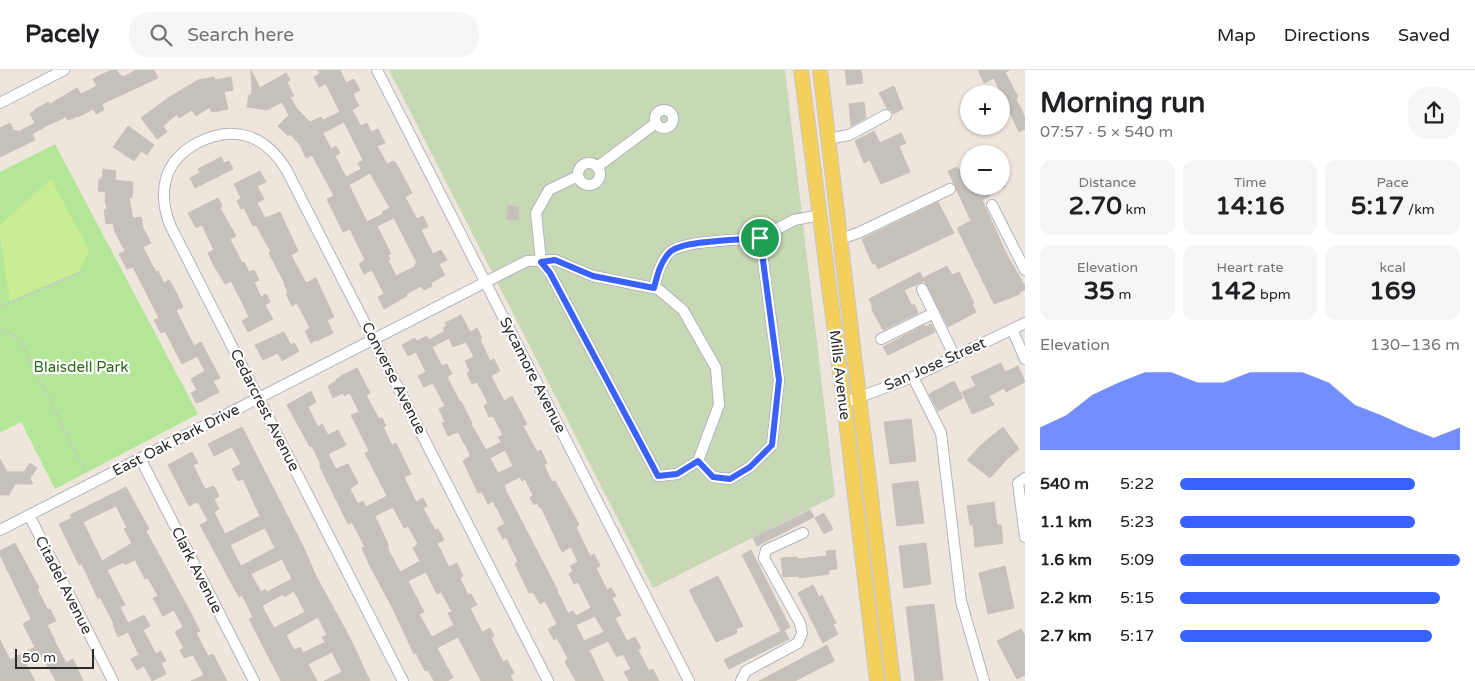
<!DOCTYPE html>
<html lang="en">
<head>
<meta charset="utf-8">
<style>
	body { margin:0; font-family:"Varela Round",sans-serif; background:#f6f6f6; color:#202124; height:100vh; display:flex; flex-direction:column; font-size:19px; white-space:nowrap }
	* { box-sizing:border-box; margin:0 }
	p { font-size:16px; color:#757577 }
	.icon { flex:none; width:28px; height:28px; fill:none; stroke:currentColor; stroke-width:2; stroke-linecap:round; stroke-linejoin:round }
	.map { position:relative; flex:1; overflow:hidden }
	.details { display:flex; flex-direction:column; background:#fff; width:450px }
	.details>* { flex:none }
	.controls { position:absolute; left:960px; top:15px; display:grid; gap:10px }
	.controls a { display:grid; place-items:center; width:50px; height:50px; border-radius:50%; background:#fff; box-shadow:0 1px 4px #0004; font-size:25px }
	.scale { position:absolute; left:15px; bottom:12px; width:79px; box-sizing:border-box; padding-left:5px; border:2px solid #2b2b2b; border-top:0; font-size:14px; line-height:18px; white-space:nowrap; color:#2b2b2b; -webkit-text-stroke:4px #fff; paint-order:stroke }
	.pin { position:absolute; display:grid; place-items:center; width:42px; height:42px; color:#fff; margin:-21px; border:2px solid #fff; border-radius:50%; box-shadow:0 1px 5px #0007 }
	.round { display:grid; place-items:center; flex:none; width:52px; height:52px; border-radius:20px; background:#f6f6f6 }
	.head { display:flex; align-items:center; justify-content:space-between; height:85px; padding:0 15px }
	h1 { font-size:28px; font-weight:700; line-height:38px }
	.metrics { display:grid; grid-template-columns:repeat(3,1fr); gap:8px; height:85px; padding:5px 15px }
	.metrics div { display:grid; align-content:center; border-radius:12px; background:#f6f6f6; text-align:center }
	.metrics b { font-size:25px; font-weight:700 }
	.metrics small { font-size:14px; font-weight:400 }
	.metrics p { font-size:14px }
	.chart { height:140px; padding:10px 15px }
	.chart p { display:flex; justify-content:space-between }
	.chart svg { width:100%; height:90px; margin-top:5px; fill:#3961ff; opacity:.7 }
	ul { padding:0 15px; list-style:none; font-size:16px }
	li { display:grid; grid-template-columns:80px 60px 1fr; align-items:center; height:38px }
	li i { height:12px; border-radius:6px; background:#3961ff }
	header { display:flex; align-items:center; gap:30px; box-sizing:border-box; height:70px; padding:0 25px; background:#fff; border-bottom:1px solid #e0e0e0 }
	header strong { font-size:24px }
	nav { display:flex; gap:28px; margin-inline-start:auto; font-size:18px }
	.search { width:350px; height:45px; background:#f6f6f6; display:flex; align-items:center; gap:12px; box-sizing:border-box; padding:0 18px; border-radius:20px; color:#757577; font-size:19px }
	main { display:flex; flex:1; min-height:0 }
	.map>svg:first-child { display:block }
	.green { fill:#b4e698 }
	.cemetery { fill:#c6d8b4 }
	.pitch { fill:#c9ed94 }
	.building { fill:#c6c0ba; stroke:#c9c2b7; fill-rule:evenodd }
	.lines { fill:none; stroke-linecap:round; stroke-linejoin:round }
	.minor-casing { stroke:#b1b4c0; stroke-width:12 }
	.major-casing { stroke:#c8c8c8; stroke-width:16 }
	.path { stroke:#c8c8c8; stroke-width:2; stroke-dasharray:4 2.5; stroke-linecap:butt }
	.minor { stroke:#fff; stroke-width:10 }
	.major { stroke:#f5cf5b; stroke-width:14 }
	.route-casing { stroke:#fff; stroke-width:10 }
	.route { stroke:#3961ff; stroke-width:6 }
	.labels { text-anchor:middle; stroke-width:4.5; stroke-linejoin:round; paint-order:stroke }
	.street-label { font-size:15px; fill:#2b2b2b; stroke:#fff }
	.park-label { font-size:15px; fill:#2b6c18; stroke:#fff }
</style>
</head>
<body>
<header>
<strong>Pacely</strong>
<div class="search"><svg class="icon" aria-label="search" viewBox="0 0 24 24"><circle cx="10" cy="10" r="6"/><path d="M15 15l6 6"/></svg>Search here</div>
<nav><a>Map</a><a>Directions</a><a>Saved</a></nav>
</header>
<main>
<div class="map">
<svg width="1025" height="611" viewBox="0 0 1025 611">
	<rect width="100%" height="100%" fill="#eee6dd"/>
	<polygon class="green" points="55,74 198,344 55,419 21,352 0,363 0,102"/>
	<polygon class="cemetery" points="389,0 785,0 835,426 653,518"/>
	<polygon class="pitch" points="51,109 89,180 80,201 10,231 0,167 0,155"/>
	<g class="building">
		<polygon points="111,0 117,0 120,6 122,5 123,7 136,0 154,0 158,8 102,34 104,40 96,44 93,39 78,47 78,46 68,50 66,47 48,55 32,64 35,70 0,87 0,58 10,53 14,61 17,60 18,62 35,53 30,44 37,38 49,32 50,34 77,18 81,24 97,16 93,9"/>
		<path d="M 251,0 L 260,18 L 286,3 L 290,10 L 287,12 L 294,26 L 290,27 L 297,39 L 310,52 L 321,47 L 323,50 L 340,42 L 326,14 L 319,17 L 314,7 L 320,4 L 318,0 L 340,0 L 346,13 L 354,9 L 360,20 L 353,24 L 359,36 L 352,40 L 361,56 L 367,53 L 371,62 L 378,59 L 385,73 L 377,76 L 387,94 L 393,91 L 396,93 L 412,123 L 405,127 L 417,149 L 423,146 L 428,157 L 421,160 L 433,184 L 441,180 L 447,190 L 439,194 L 445,205 L 431,213 L 432,216 L 424,220 L 421,216 L 406,224 L 407,226 L 384,239 L 378,227 L 384,224 L 372,200 L 364,204 L 359,194 L 365,190 L 350,159 L 343,162 L 327,129 L 334,126 L 312,85 L 306,88 L 300,75 L 290,64 L 288,66 L 278,56 L 289,45 L 282,32 L 267,40 L 247,37 L 249,25 L 252,25 ZM 344,52 L 363,90 L 358,93 L 361,99 L 346,107 L 335,86 L 340,83 L 336,76 L 331,79 L 323,63 ZM 370,103 L 390,138 L 382,142 L 383,144 L 367,152 L 349,115 ZM 394,148 L 417,193 L 415,194 L 416,196 L 396,206 L 388,190 L 390,189 L 388,185 L 391,184 L 377,156 Z"/>
		<polygon points="845,0 861,0 863,13 847,15"/>
		<polygon points="978,0 1010,0 1005,2 1018,27 1016,28 1017,31 1025,47 1025,59 1019,62 994,8 984,13"/>
		<polygon points="214,7 215,10 231,7 233,20 224,22 228,39 214,42 211,41 210,37 196,46 192,40 179,48 177,44 163,56 167,62 157,69 141,48 168,28 198,10"/>
		<polygon points="894,16 903,39 893,44 892,41 887,38 879,23"/>
		<polygon points="864,32 866,48 851,56 849,34"/>
		<polygon points="128,56 154,75 147,85 141,81 134,91 113,77"/>
		<polygon points="874,61 880,73 901,63 906,73 899,76 910,102 881,114 870,90 864,93 855,71"/>
		<polygon points="221,87 224,93 229,91 233,99 195,118 190,108 200,103 198,99"/>
		<polygon points="969,95 969,116 1006,116 989,124 990,126 982,130 1007,185 1025,216 1025,220 1020,222 1020,224 994,234 957,158 971,151 948,101 957,97 958,100"/>
		<polygon points="103,99 116,101 115,110 133,112 132,128 129,128 133,148 141,147 143,158 151,173 143,177 156,202 158,201 164,213 169,210 176,222 183,237 176,240 194,276 201,272 220,308 213,311 219,322 202,331 196,333 191,323 197,320 191,309 205,301 197,286 182,294 165,261 161,263 154,250 159,248 133,197 127,199 119,184 125,181 115,162 113,153 106,154 104,140 107,139 105,131 106,122 98,121 99,109 102,109"/>
		<polygon points="260,101 266,112 257,116 264,129 257,133 265,148 280,142 298,181 291,185 306,213 316,208 334,247 327,250 333,263 317,271 316,270 311,273 305,261 310,258 297,233 292,236 286,224 288,223 284,214 285,214 269,183 271,182 256,155 253,156 244,138 241,139 237,131 241,128 234,114"/>
		<polygon points="218,128 222,136 220,138 236,166 230,169 242,193 244,192 249,202 254,200 259,210 254,212 261,227 266,224 270,232 265,235 273,249 248,262 242,251 249,247 243,234 231,211 225,214 213,194 208,183 214,180 202,155 196,158 188,143"/>
		<polygon points="938,132 954,163 878,199 875,193 873,194 871,191 862,169"/>
		<polygon points="508,135 519,137 518,150 507,149"/>
		<polygon points="947,196 952,205 959,202 974,233 972,234 976,242 948,257 923,208"/>
		<polygon points="920,202 924,211 904,220 912,236 914,234 918,243 883,260 872,240 872,235 869,229"/>
		<path d="M 461,245 L 470,262 L 477,258 L 482,268 L 480,269 L 490,291 L 494,289 L 500,301 L 491,306 L 504,331 L 512,326 L 527,354 L 523,356 L 537,382 L 541,380 L 547,393 L 544,395 L 552,412 L 555,411 L 575,447 L 579,455 L 576,457 L 590,486 L 594,484 L 600,496 L 596,498 L 607,520 L 611,518 L 616,526 L 612,528 L 621,545 L 615,548 L 627,571 L 635,567 L 641,578 L 638,580 L 649,601 L 653,599 L 659,611 L 629,611 L 624,602 L 631,599 L 623,584 L 617,587 L 608,571 L 589,580 L 604,611 L 576,611 L 569,599 L 565,591 L 568,589 L 557,568 L 554,570 L 548,559 L 557,554 L 545,531 L 540,534 L 533,522 L 529,523 L 515,494 L 518,492 L 506,467 L 503,469 L 497,458 L 505,454 L 493,431 L 488,434 L 482,422 L 478,423 L 472,410 L 463,391 L 470,386 L 469,382 L 458,362 L 448,366 L 442,353 L 445,352 L 439,339 L 445,336 L 433,313 L 424,317 L 418,306 L 426,302 L 416,282 L 408,286 L 402,275 L 415,268 L 417,271 L 427,266 L 429,270 L 445,261 L 443,258 L 447,256 L 445,253 ZM 449,268 L 453,277 L 466,272 L 474,287 L 465,291 L 470,302 L 467,303 L 472,314 L 477,312 L 488,333 L 484,336 L 489,347 L 493,346 L 503,365 L 498,367 L 501,372 L 486,380 L 471,354 L 472,353 L 461,331 L 460,332 L 448,309 L 448,306 L 452,304 L 447,294 L 442,296 L 432,277 ZM 505,380 L 513,396 L 498,403 L 490,388 ZM 520,407 L 522,411 L 525,409 L 533,425 L 530,428 L 534,435 L 537,433 L 540,438 L 541,437 L 562,482 L 571,477 L 578,492 L 570,496 L 573,501 L 569,504 L 574,514 L 578,512 L 591,538 L 576,546 L 573,541 L 568,543 L 557,521 L 558,521 L 506,421 L 504,415 ZM 595,546 L 604,562 L 584,571 L 576,555 Z"/>
		<polygon points="931,254 935,262 888,285 883,277 924,255 925,257"/>
		<polygon points="284,262 291,275 294,273 299,281 282,291 278,283 263,290 255,275"/>
		<polygon points="1001,293 1005,302 1018,296 1025,312 1006,322 1004,318 989,326 994,335 972,344 962,322 976,316 971,307"/>
		<path d="M 357,298 L 370,323 L 366,325 L 379,349 L 382,348 L 386,356 L 383,357 L 392,375 L 396,373 L 411,404 L 404,407 L 416,432 L 423,428 L 427,436 L 423,438 L 435,460 L 438,459 L 444,470 L 437,473 L 449,497 L 457,493 L 463,506 L 460,508 L 468,525 L 471,524 L 477,535 L 470,538 L 482,562 L 490,558 L 494,566 L 491,568 L 503,592 L 507,590 L 514,603 L 510,605 L 513,611 L 481,611 L 458,567 L 437,578 L 453,608 L 447,611 L 434,611 L 428,600 L 425,601 L 416,583 L 414,584 L 393,539 L 369,494 L 362,478 L 365,477 L 352,452 L 348,454 L 320,397 L 320,393 L 312,376 L 310,377 L 287,335 L 311,321 L 316,332 L 308,337 L 318,357 L 322,354 L 328,365 L 338,360 L 346,375 L 328,384 L 336,399 L 348,394 L 358,413 L 350,419 L 358,434 L 363,431 L 366,437 L 387,426 L 365,383 L 369,381 L 351,345 L 359,342 L 350,323 L 344,326 L 343,323 L 333,328 L 328,316 L 336,311 L 336,310 L 341,306 ZM 393,437 L 404,458 L 408,456 L 418,474 L 413,478 L 420,491 L 400,502 L 388,479 L 388,474 L 375,446 ZM 426,502 L 437,524 L 441,522 L 444,527 L 452,542 L 448,543 L 454,555 L 432,567 L 419,544 L 424,542 L 408,511 Z"/>
		<polygon points="954,311 963,328 938,341 929,324"/>
		<polygon points="911,349 916,391 890,394 884,352"/>
		<path d="M 242,357 L 302,474 L 316,506 L 350,568 L 370,611 L 324,611 L 342,602 L 332,582 L 308,594 L 317,611 L 281,611 L 249,549 L 253,547 L 242,525 L 239,527 L 200,455 L 208,451 L 199,434 L 197,432 L 189,436 L 168,395 L 192,382 L 198,393 L 193,395 L 205,419 L 214,416 L 219,426 L 214,429 L 219,439 L 214,442 L 225,464 L 260,446 L 243,409 L 238,411 L 232,399 L 241,394 L 232,377 L 214,386 L 208,374 ZM 265,458 L 275,478 L 241,496 L 230,475 ZM 282,489 L 292,509 L 267,522 L 266,519 L 261,522 L 251,504 ZM 294,521 L 305,542 L 274,558 L 262,536 L 283,524 L 284,527 ZM 318,547 L 327,565 L 322,567 L 325,572 L 303,583 L 300,577 L 294,580 L 286,565 Z"/>
		<polygon points="1003,357 1019,379 1007,389 990,408 967,390 981,375"/>
		<polygon points="0,389 7,402 24,402 30,393 37,398 30,408 33,414 15,414 9,425 0,425"/>
		<polygon points="918,411 924,453 897,456 892,414"/>
		<path d="M 126,417 L 149,459 L 146,461 L 192,545 L 200,561 L 196,563 L 208,586 L 213,584 L 227,611 L 191,611 L 204,605 L 193,585 L 184,588 L 180,580 L 184,578 L 175,562 L 183,557 L 174,540 L 163,546 L 153,528 L 158,526 L 148,508 L 145,509 L 135,490 L 125,495 L 124,492 L 107,500 L 125,535 L 120,537 L 128,553 L 144,545 L 150,556 L 143,560 L 156,584 L 161,581 L 166,591 L 161,593 L 166,604 L 152,611 L 144,596 L 137,600 L 131,589 L 139,585 L 128,562 L 118,567 L 113,555 L 114,554 L 100,527 L 98,529 L 82,494 L 79,495 L 59,454 L 72,448 L 70,445 ZM 116,436 L 127,458 L 124,459 L 132,473 L 102,491 L 83,452 Z"/>
		<polygon points="994,432 997,455 1001,455 1003,473 975,477 973,455 970,455 967,436"/>
		<polygon points="810,440 814,447 757,476 753,468"/>
		<polygon points="824,443 833,459 824,464 815,448"/>
		<polygon points="15,473 39,518 37,519 48,540 50,539 56,551 47,555 55,570 54,570 66,593 73,589 83,611 56,611 42,586 26,594 35,611 0,611 0,570 10,590 35,577 23,554 31,549 0,485 0,481"/>
		<polygon points="926,473 931,514 904,518 899,476"/>
		<polygon points="751,480 790,557 784,560 789,569 729,599 724,590 781,561 742,485"/>
		<polygon points="835,480 837,499 829,500 829,504 799,508 799,506 783,507 781,488 797,487 797,489 827,486 826,481"/>
		<polygon points="1005,496 1014,538 988,544 979,503"/>
		<polygon points="718,506 743,556 736,559 737,563 716,572 689,520"/>
		<polygon points="813,515 819,527 822,525 836,553 833,554 838,564 823,573 798,523"/>
		<polygon points="934,534 943,610 915,611 906,537"/>
		<polygon points="1021,559 1025,565 1025,605 1017,609 997,571"/>
		<polygon points="827,575 834,591 795,611 759,611"/>
	</g>
	<g class="lines">
		<defs>
			<g id="minor">
				<polyline points="377,0 689,611"/>
				<polyline points="0,33 64,0"/>
				<circle cx="664" cy="49" r="9"/>
				<polyline points="828,69 849,65 886,45"/>
				<circle cx="589" cy="104" r="11"/>
				<polyline points="597,97 656,53"/>
				<polyline points="992,135 1025,200"/>
				<polyline points="760,168 794,150 820,145"/>
				<polyline points="840,169 858,163 950,119"/>
				<path d="M 654,218 C 657,205 660,193 669,183 C 680,170 742,170 760,168 L 779,310 L 772,375 L 750,397 L 730,409 L 713,407 L 698,391"/>
				<polyline points="922,219 955,287"/>
				<polyline points="1012,259 1025,289"/>
				<polyline points="881,269 934,243"/>
				<polyline points="913,307 941,363 961,531 984,611"/>
				<polyline points="844,333 913,307 1025,253"/>
				<polyline points="140,388 254,611"/>
				<polyline points="1025,408 1018,413 1025,467"/>
				<polyline points="29,445 113,611"/>
				<polyline points="0,460 527,191 555,190 593,206 658,219 683,240 716,298 719,335 698,391 677,404 658,406 550,203 541,191 536,143 549,120 578,106"/>
				<path d="M 403,611 L 170,155 C 157,121 164,91 197,73 C 234,54 265,65 286,99 L 548,611"/>
				<polyline points="741,611 746,601 798,573 802,563 800,553 764,488 766,480 803,463"/>
			</g>
			<g id="major">
				<polyline points="801,0 844,333 877,611"/>
				<polyline points="820,0 893,611"/>
			</g>
		</defs>
		<use href="#minor" class="minor-casing"/>
		<use href="#major" class="major-casing"/>
		<g class="path">
			<polyline points="0,237 83,201"/>
			<polyline points="0,260 8,262 20,270 86,403"/>
		</g>
		<use href="#minor" class="minor"/>
		<use href="#major" class="major"/>
	</g>
	<g class="lines">
		<defs>
			<path id="route" d="M 760,168 L 779,310 L 772,375 L 750,397 L 730,409 L 713,407 L 698,391 L 677,404 L 658,406 L 550,203 L 541,192 L 555,190 L 593,206 L 654,218 C 657,206 660,193 669,183 C 680,170 742,170 760,168 Z"/>
		</defs>
		<use href="#route" class="route-casing"/>
		<use href="#route" class="route"/>
	</g>
	<g class="labels">
		<g class="street-label">
			<text transform="translate(935 294) rotate(-24)" y="5">San Jose Street</text>
			<text transform="translate(533 305) rotate(63)" y="5">Sycamore Avenue</text>
			<text transform="translate(840 305) rotate(83)" y="5">Mills Avenue</text>
			<text transform="translate(394 308) rotate(63)" y="5">Converse Avenue</text>
			<text transform="translate(265 340) rotate(63)" y="5">Cedarcrest Avenue</text>
			<text transform="translate(176 370) rotate(-27)" y="5">East Oak Park Drive</text>
			<text transform="translate(197 500) rotate(63)" y="5">Clark Avenue</text>
			<text transform="translate(64 515) rotate(63)" y="5">Citadel Avenue</text>
		</g>
		<g class="park-label">
			<text x="81" y="302">Blaisdell Park</text>
		</g>
	</g>
</svg>
<div class="controls">
<a>+</a>
<a>−</a>
</div>
<div class="scale">50 m</div>
<div class="pin" style="left:760px;top:168px;background:#1e9e55"><svg class="icon" aria-label="arrive" viewBox="0 0 24 24"><path d="M6 21V4h12l-3 4 3 4H6"/></svg></div>
</div>
<section class="details">
<div class="head"><div><h1>Morning run</h1><p>07:57 · 5 × 540 m</p></div><a class="round"><svg class="icon" aria-label="share" viewBox="0 0 24 24"><path d="M12 15V3M7 8l5-5 5 5M5 13v7h14v-7"/></svg></a></div>
<div class="metrics">
<div><p>Distance</p><b>2.70<small> km</small></b></div>
<div><p>Time</p><b>14:16</b></div>
<div><p>Pace</p><b>5:17<small> /km</small></b></div>
</div>
<div class="metrics">
<div><p>Elevation</p><b>35<small> m</small></b></div>
<div><p>Heart rate</p><b>142<small> bpm</small></b></div>
<div><p>kcal</p><b>169</b></div>
</div>
<div class="chart"><p><span>Elevation</span>130–136 m</p>
<svg viewBox="0 0 160 44" preserveAspectRatio="none"><path d="M0 44V33L10 27L20 17L30 11L40 6L50 6L60 11L70 11L80 6L90 6L100 6L110 11L120 22L130 27L140 33L150 38L160 33V44z"/></svg>
</div>
<ul>
<li><b>540 m</b>5:22<i style="width:84%"></i></li>
<li><b>1.1 km</b>5:23<i style="width:84%"></i></li>
<li><b>1.6 km</b>5:09<i style="width:100%"></i></li>
<li><b>2.2 km</b>5:15<i style="width:93%"></i></li>
<li><b>2.7 km</b>5:17<i style="width:90%"></i></li>
</ul>
</section>
</main>
</body>
</html>
